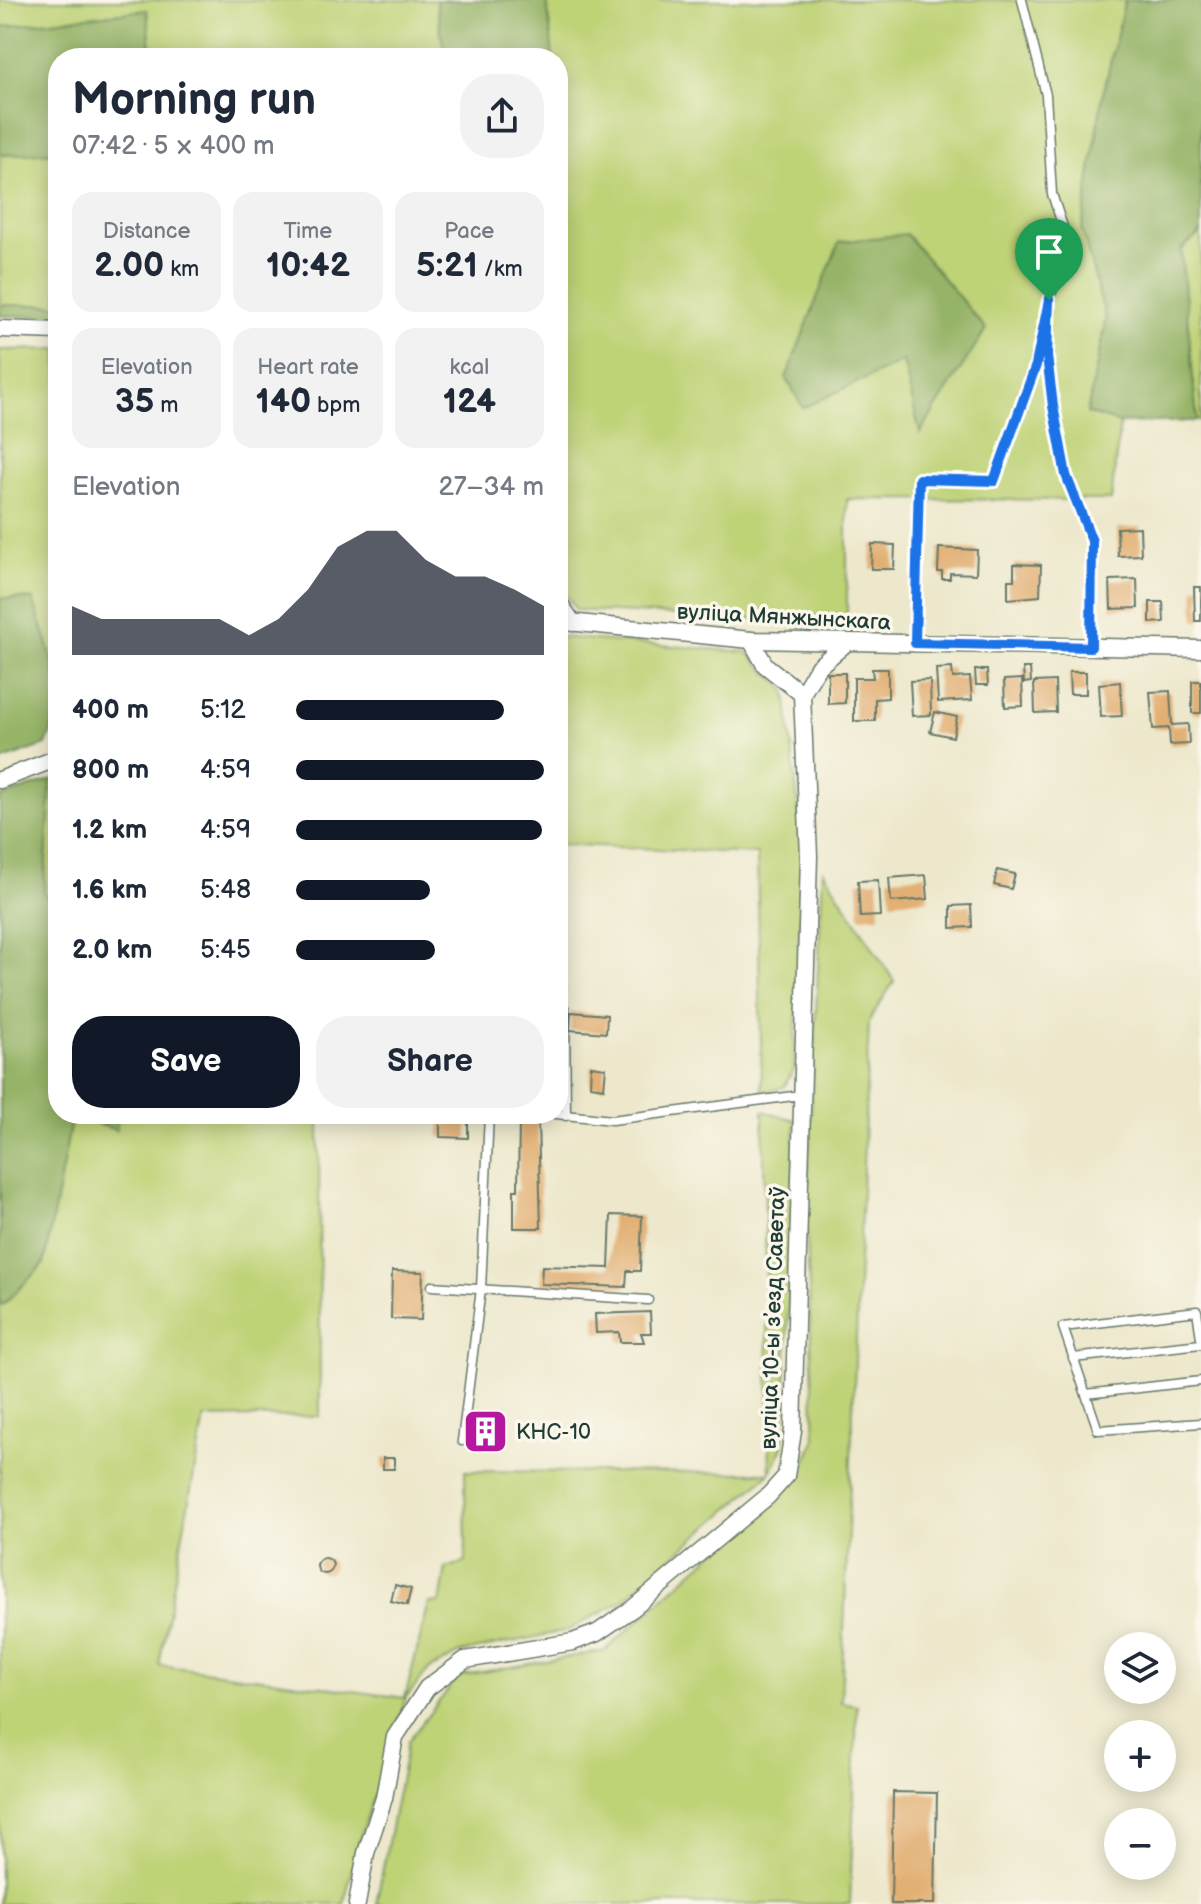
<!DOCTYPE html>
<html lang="en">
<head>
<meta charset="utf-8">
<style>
	body { margin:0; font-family:"Balsamiq Sans",sans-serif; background:#f2f2f3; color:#1f2937; height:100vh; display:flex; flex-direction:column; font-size:30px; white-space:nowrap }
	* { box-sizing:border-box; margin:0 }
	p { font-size:26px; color:#747a83 }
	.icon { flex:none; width:44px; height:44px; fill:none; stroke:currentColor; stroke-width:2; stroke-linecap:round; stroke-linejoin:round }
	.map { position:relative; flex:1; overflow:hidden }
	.panel { position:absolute; left:48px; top:48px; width:520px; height:1076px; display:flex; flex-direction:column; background:#fff; border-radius:32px; box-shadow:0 4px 20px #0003 }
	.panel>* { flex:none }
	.controls { position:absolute; left:1104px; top:1632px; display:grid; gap:16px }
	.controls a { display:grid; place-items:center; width:72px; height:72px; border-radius:50%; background:#fff; box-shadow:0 4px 20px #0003; font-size:40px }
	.pin { position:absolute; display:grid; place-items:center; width:68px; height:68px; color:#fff; margin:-82px -34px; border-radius:50% 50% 50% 0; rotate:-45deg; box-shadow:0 0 8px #0007 }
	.pin .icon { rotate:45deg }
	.round { display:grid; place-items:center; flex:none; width:84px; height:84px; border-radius:32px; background:#f2f2f3 }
	.summary { display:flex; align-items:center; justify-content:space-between; height:136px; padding:0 24px }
	h1 { font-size:44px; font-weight:600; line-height:60px }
	.stats { display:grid; grid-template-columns:repeat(3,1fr); gap:12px; height:136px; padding:8px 24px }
	.stats div { display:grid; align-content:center; border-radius:20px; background:#f2f2f3; text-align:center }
	.stats b { font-size:34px; font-weight:600 }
	.stats small { font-size:22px; font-weight:400 }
	.stats p { font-size:22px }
	.chart { height:224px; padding:16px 24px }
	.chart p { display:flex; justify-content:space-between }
	.chart svg { width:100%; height:144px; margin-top:8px; fill:#111827; opacity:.7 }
	.cta { display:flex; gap:16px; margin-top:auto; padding:16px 24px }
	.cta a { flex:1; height:92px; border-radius:32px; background:#111827; color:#fff; font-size:32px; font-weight:600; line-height:92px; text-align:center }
	.cta a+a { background:#f2f2f3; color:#1f2937 }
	ul { padding:0 24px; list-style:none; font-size:26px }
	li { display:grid; grid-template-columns:128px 96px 1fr; align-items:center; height:60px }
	li i { height:20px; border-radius:10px; background:#111827 }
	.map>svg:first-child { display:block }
	.green { fill:#bed276; stroke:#6e8855; stroke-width:2 }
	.forest { fill:#96b467; stroke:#5a784e; stroke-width:2 }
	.building { fill:#e2b075 }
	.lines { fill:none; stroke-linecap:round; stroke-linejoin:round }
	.lane-casing { stroke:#677969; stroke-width:11 }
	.street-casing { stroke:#677969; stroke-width:19 }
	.lane { stroke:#fff; stroke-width:8 }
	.street { stroke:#fff; stroke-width:16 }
	.route-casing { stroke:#fff; stroke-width:16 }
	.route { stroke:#1a73e8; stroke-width:10 }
	.labels { text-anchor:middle; stroke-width:7; stroke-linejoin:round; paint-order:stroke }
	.street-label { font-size:22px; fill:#1f3d34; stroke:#fbf7ec }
	.poi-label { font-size:22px; fill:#1f3d34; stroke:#fbf7ec; text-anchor:start }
</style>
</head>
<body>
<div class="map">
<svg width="1201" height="1904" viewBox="0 0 1201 1904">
	<rect width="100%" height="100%" fill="#fbf7ec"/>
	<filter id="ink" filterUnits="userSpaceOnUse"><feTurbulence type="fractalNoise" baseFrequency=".0125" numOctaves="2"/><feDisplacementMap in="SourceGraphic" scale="16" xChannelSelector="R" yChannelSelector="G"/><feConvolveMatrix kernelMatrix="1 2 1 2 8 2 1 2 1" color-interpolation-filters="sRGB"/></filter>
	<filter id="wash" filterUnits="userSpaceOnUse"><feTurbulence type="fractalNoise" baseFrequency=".006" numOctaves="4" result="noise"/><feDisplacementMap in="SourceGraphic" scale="32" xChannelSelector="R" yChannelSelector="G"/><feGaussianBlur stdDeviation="1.8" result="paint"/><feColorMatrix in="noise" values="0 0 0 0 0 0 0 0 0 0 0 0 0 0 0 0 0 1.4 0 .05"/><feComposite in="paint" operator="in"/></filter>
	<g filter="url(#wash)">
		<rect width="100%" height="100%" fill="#ede8cc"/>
		<g class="green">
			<polygon points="0,0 1125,0 1102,99 1082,230 1106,319 1087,413 1120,423 1111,500 847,499 847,624 576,610 558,581 558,58 152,58 147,10 0,27"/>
			<polygon points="58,152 58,305 0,305 0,155"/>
			<polygon points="1201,232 1201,421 1197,421 1181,250"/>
			<polygon points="58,349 58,681 33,599 0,598 0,350"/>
			<polygon points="558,637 747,652 786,691 803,851 794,1069 784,1087 762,1093 757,854 558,844"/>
			<polygon points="58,777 58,915 44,892 51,780"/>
			<polygon points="823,870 894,981 869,1021 841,1702 857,1705 850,1904 376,1904 408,1741 459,1676 605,1651 798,1476 815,1441 806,1214"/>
			<polygon points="763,1111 795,1120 783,1447 770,1473 622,1601 569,1630 460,1653 428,1670 406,1698 357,1848 344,1904 0,1904 0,1302 3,1304 44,1263 72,1116 116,1130 117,1114 319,1114 320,1416 204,1418 159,1665 405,1698 429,1603 440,1603 446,1568 466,1562 465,1471 770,1473"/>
		</g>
		<g class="forest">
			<polygon points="436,0 547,0 553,58 445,58"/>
			<polygon points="1125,0 1201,0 1201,232 1181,250 1197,421 1120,423 1087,413 1106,319 1082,230 1102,99"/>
			<polygon points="147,10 152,58 58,58 58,152 0,155 0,27"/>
			<polygon points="906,234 986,329 920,433 903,361 803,408 786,378 839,242"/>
			<rect x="0" y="305" width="58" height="11"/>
			<path d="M 0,598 L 33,599 C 50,654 70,689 46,745 L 0,761 Z"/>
			<polygon points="51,780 44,892 58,915 58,1114 117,1114 117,1130 72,1116 44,1264 3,1305 0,1302 0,797"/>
		</g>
		<g id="blocks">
			<g class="building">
				<polygon points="1140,527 1141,555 1118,556 1117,528"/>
				<polygon points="872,544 895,545 894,569 871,569"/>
				<polygon points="939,548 977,550 976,574 950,573 950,579 942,579 942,572 938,572"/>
				<polygon points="1014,564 1041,565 1040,596 1008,599 1008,580 1014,580"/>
				<polygon points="1137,579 1138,608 1111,609 1110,580"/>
				<polygon points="1194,587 1201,587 1201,621 1195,621"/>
				<polygon points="1150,602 1163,602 1164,622 1150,623"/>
				<polygon points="952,668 953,678 970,677 972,700 938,702 936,669"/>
				<polygon points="1023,668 1030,668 1031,682 1024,683"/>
				<polygon points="872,669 888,669 888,698 875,699 875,721 854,721 854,678 873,678"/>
				<polygon points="975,670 987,670 988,685 976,685"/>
				<polygon points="1069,672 1086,672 1086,694 1070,694"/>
				<polygon points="828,673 845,673 845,703 828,704"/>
				<polygon points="1022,679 1023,706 1005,707 1004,680"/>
				<polygon points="930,680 931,715 912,716 910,681"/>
				<polygon points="1055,681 1056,712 1035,713 1034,682"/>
				<rect x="1192" y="681" width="9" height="32"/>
				<polygon points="1120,682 1122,716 1101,717 1099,684"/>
				<polygon points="1170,691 1172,725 1188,724 1189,744 1170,745 1169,728 1153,729 1150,692"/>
				<polygon points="935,712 957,717 953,737 930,732"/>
				<polygon points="997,870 1015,874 1011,889 994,885"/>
				<polygon points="926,875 928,899 891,902 889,878"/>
				<polygon points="878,880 880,916 860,917 858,881"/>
				<polygon points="971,905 972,927 951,928 951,906"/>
				<polygon points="571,1012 607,1015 606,1033 570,1030"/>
				<polygon points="591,1066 606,1068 604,1088 590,1086"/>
				<polygon points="440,1120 468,1120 468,1138 440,1137"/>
				<polygon points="519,1121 538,1121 541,1228 514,1228 514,1190 518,1190"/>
				<polygon points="611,1215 642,1216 640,1271 627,1271 626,1287 541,1284 542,1266 609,1268"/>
				<polygon points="392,1271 423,1272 421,1320 391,1319"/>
				<polygon points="650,1312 651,1333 641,1333 644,1342 620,1342 619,1332 596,1333 595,1314"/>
				<polygon points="480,1425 491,1425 490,1437 479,1436"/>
				<rect x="383" y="1458" width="11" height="11"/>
				<circle cx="325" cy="1566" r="8"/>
				<polygon points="395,1585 411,1589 407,1605 391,1601"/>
				<polygon points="893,1792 937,1793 935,1904 891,1904"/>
			</g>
		</g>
	</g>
	<g filter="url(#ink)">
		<use href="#blocks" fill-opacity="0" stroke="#677969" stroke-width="2"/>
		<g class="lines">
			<defs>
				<g id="lane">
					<polyline points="1048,330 1047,356 1053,406 1066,475 1092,541 1091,646"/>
					<polyline points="915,643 919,479 994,481 1036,365 1049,300 1064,260 1064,230 1052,194 1046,95 1022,0"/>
					<polyline points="565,1009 566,1116"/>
					<polyline points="556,1114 612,1120 801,1095"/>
					<polyline points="432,1286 648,1300"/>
					<polyline points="1201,1338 1197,1311 1063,1327 1098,1430 1201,1423"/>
					<polyline points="1073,1358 1201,1344"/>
					<polyline points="1086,1394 1201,1381"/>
					<polyline points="462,1441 481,1289 489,1114"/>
				</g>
				<g id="street">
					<polyline points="0,329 58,331"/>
					<polyline points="558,601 573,623"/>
					<polyline points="558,621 751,640 1201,649"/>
					<polyline points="751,640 765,665 802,694"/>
					<polyline points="0,780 58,758"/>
					<polyline points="357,1904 366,1853 384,1798 395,1737 427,1688 465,1660 573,1642 597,1633 632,1609 768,1496 786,1476 793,1431 809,856 802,694 818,667 845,644"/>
				</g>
			</defs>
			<use href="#lane" class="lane-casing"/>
			<use href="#street" class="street-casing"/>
			<use href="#lane" class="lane"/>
			<use href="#street" class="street"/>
		</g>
	</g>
	<g class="lines" filter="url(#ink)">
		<defs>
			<polygon id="route" points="1049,300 1047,356 1053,406 1066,475 1092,541 1091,647 915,643 919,479 994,481 1036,365"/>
		</defs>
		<use href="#route" class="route-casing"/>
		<use href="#route" class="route"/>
	</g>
	<defs>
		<symbol id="building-square" viewBox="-11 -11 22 22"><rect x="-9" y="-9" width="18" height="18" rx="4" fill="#b5179e" stroke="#fbf7ec"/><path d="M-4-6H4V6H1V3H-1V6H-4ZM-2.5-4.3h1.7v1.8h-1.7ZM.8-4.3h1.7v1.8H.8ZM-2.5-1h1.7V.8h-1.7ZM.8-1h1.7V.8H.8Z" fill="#fff"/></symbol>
	</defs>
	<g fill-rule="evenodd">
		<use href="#building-square" x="460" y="1406" width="51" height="51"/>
	</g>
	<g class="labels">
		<g class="street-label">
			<text transform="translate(784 616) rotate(3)" y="8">вуліца Мянжынскага</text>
			<text transform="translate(772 1318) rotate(-88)" y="8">вуліца 10-ы зʼезд Саветаў</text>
		</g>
		<g class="poi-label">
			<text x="516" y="1439">КНС-10</text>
		</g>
	</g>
</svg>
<div class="controls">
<a><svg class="icon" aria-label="layers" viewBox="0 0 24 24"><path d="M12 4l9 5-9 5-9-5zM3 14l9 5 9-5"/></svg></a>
<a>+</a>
<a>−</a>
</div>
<div class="pin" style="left:1049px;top:300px;background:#1e9e55"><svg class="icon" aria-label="arrive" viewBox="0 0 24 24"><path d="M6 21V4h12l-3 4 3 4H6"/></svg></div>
<section class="panel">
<div class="summary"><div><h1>Morning run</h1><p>07:42 · 5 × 400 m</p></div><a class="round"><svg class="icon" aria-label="share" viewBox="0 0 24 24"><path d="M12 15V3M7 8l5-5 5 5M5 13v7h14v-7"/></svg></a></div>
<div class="stats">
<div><p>Distance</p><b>2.00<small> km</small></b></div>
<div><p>Time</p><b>10:42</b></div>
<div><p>Pace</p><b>5:21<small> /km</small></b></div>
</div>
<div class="stats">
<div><p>Elevation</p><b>35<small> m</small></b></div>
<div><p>Heart rate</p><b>140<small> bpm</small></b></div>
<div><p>kcal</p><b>124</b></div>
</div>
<div class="chart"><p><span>Elevation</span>27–34 m</p>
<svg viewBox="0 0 160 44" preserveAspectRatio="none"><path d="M0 44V29L10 33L20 33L30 33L40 33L50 33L60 38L70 33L80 24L90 11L100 6L110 6L120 15L130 20L140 20L150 24L160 29V44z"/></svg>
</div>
<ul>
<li><b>400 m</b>5:12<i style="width:84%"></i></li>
<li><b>800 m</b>4:59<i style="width:100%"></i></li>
<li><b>1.2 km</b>4:59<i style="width:99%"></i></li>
<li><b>1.6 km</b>5:48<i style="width:54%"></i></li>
<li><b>2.0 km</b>5:45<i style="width:56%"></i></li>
</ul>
<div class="cta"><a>Save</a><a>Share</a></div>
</section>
</div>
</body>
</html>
